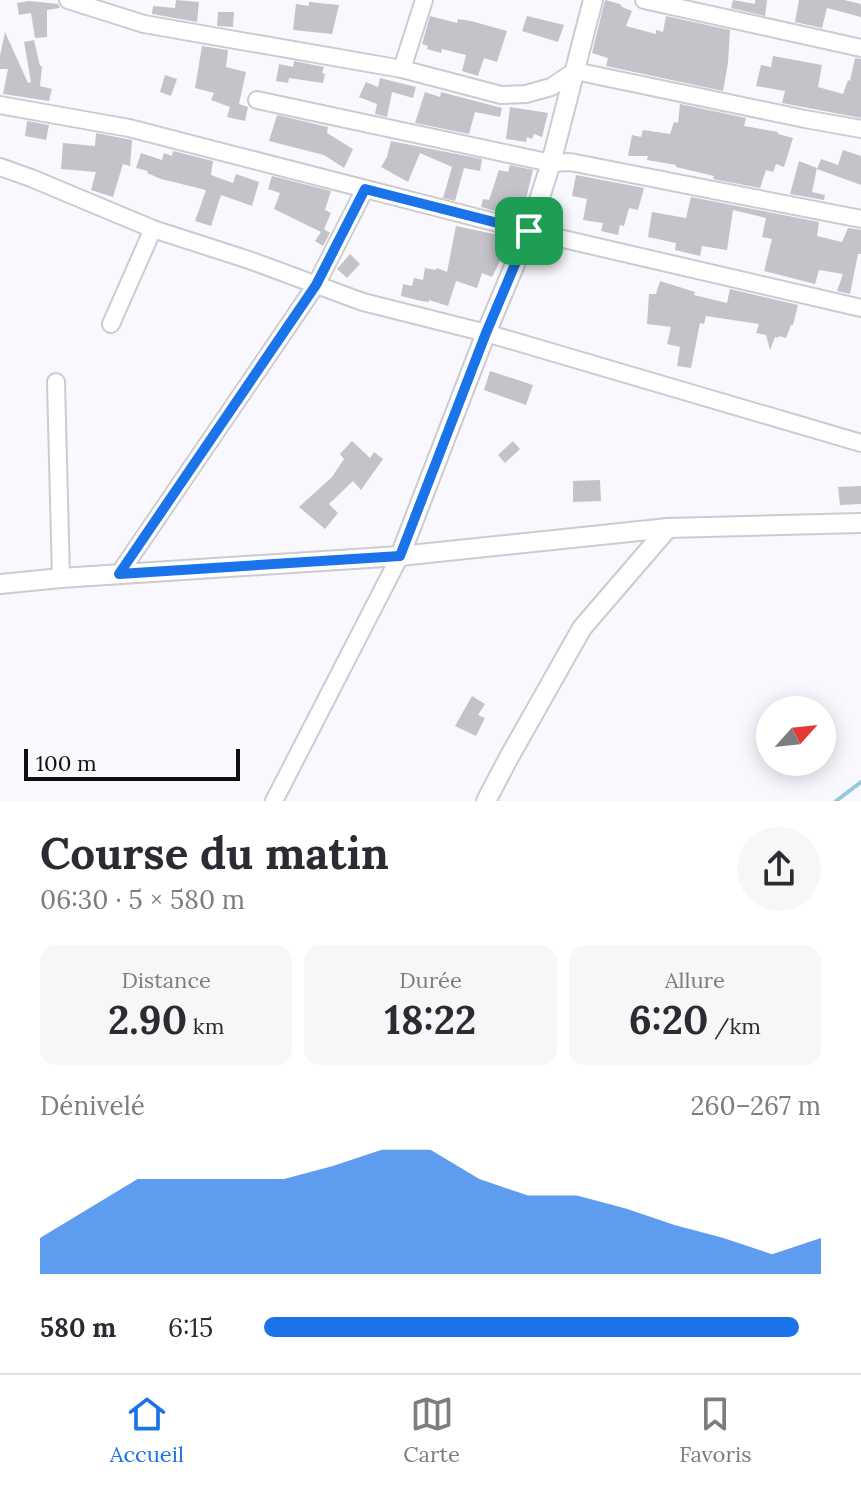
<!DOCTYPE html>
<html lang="fr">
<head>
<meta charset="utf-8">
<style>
	body { margin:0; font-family:Lora,serif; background:#f7f7f7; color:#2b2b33; height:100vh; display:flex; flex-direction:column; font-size:30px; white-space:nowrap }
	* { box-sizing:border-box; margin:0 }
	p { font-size:26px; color:#7c7c81 }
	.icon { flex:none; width:44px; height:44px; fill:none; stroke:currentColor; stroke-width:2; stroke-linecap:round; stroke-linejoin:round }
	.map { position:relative; height:801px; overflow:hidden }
	.panel { display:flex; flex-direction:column; background:#fff; flex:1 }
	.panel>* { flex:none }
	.needle { width:52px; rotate:63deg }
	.controls { position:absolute; left:756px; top:696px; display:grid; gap:16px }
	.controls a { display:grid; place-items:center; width:80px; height:80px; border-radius:50%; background:#fff; box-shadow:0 4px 20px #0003; font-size:40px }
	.scale { position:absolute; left:24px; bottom:20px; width:216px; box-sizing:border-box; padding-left:8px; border:4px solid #0f0f12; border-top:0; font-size:22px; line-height:28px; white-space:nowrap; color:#0f0f12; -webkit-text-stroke:6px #f9f8fe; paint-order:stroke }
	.pin { position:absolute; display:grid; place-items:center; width:68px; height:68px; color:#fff; margin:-34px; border-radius:16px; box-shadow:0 4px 12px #0006 }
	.round { display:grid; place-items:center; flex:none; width:84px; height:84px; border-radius:42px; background:#f7f7f7 }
	.headline { display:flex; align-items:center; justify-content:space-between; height:136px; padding:0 40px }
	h1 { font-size:44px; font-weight:700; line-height:60px }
	.metrics { display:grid; grid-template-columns:repeat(3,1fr); gap:12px; height:136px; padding:8px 40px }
	.metrics div { display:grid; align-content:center; border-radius:16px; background:#f7f7f7; text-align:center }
	.metrics b { font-size:40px; font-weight:700 }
	.metrics small { font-size:22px; font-weight:400 }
	.metrics p { font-size:22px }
	.chart { height:224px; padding:16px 40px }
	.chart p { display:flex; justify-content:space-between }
	.chart svg { width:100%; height:144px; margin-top:8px; fill:#1a73e8; opacity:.7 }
	ul { padding:0 40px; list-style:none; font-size:26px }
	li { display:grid; grid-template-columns:128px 96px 1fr; align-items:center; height:60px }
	li i { height:20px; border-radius:10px; background:#1a73e8 }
	.menu { display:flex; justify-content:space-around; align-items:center; height:112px; border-top:2px solid #e1e1e2; background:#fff; font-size:22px; color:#7c7c81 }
	.menu a { display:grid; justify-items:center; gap:4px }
	.menu .active { color:#1a73e8 }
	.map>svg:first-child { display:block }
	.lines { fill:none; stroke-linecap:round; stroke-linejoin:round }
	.stream { stroke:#93cadc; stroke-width:4 }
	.building { fill:#c6c2c9 }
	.minor-casing { stroke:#cbcbd2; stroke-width:20 }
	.tertiary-casing { stroke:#cbcbd2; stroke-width:22 }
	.minor { stroke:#fff; stroke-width:16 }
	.tertiary { stroke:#fff; stroke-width:18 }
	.route-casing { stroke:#fff; stroke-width:16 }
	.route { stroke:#1a73e8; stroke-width:10 }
</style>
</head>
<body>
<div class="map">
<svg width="861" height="801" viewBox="0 0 861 801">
	<rect width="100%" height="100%" fill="#f9f8fe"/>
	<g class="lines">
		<polyline class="stream" points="836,801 861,782"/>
	</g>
	<g class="building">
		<polygon points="176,0 199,2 197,22 152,14 153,6 175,8"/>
		<polygon points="605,0 620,4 622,7 632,11 626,26 656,34 656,30 663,32 666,16 730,30 728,63 723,91 606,66 608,58 592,53"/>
		<polygon points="733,0 755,4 755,0 767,0 765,16 731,8"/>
		<polygon points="799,0 844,0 861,4 861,17 827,8 822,28 795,22"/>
		<polygon points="29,1 58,4 60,8 47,10 47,37 35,38 31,13 19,15 17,3"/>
		<polygon points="309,2 339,5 332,34 293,30 296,4 309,6"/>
		<polygon points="218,12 234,12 233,27 217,26"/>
		<polygon points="430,16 457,23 458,19 471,21 507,31 497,62 484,58 478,76 462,71 466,55 442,49 441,53 427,49 428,46 422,44"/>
		<polygon points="527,16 564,25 558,42 522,31"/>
		<polygon points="5,32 28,83 31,82 24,42 34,40 40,66 42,66 40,86 52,89 49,101 3,94 8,69 0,69 0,56"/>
		<polygon points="202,46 228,50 226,67 246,72 239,104 248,107 245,121 227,117 230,107 211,100 214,93 195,88"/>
		<polygon points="773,56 822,65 818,87 843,94 848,80 850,81 855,58 861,59 861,118 782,103 785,91 756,86 761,65 771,67"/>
		<polygon points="294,61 324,67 322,73 325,74 323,83 289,78 288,83 276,81 279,64 293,67"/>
		<polygon points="165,75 177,79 171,96 160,92"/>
		<polygon points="380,78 416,87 413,98 392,92 387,117 375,114 377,104 359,97 366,82 378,87"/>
		<polygon points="425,92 440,97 441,92 502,108 500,117 475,112 469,134 415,123"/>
		<polygon points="680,104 746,118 744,126 778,132 778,134 793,138 784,167 776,164 773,172 766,170 760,188 713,179 714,176 676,167 676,165 647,160 648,156 628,156 632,135 641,137 643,130 670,134 674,122 678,123"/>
		<polygon points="510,107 548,113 542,137 534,134 532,139 527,137 526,142 506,139"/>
		<polygon points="277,115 328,127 327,133 353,149 344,168 324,155 269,141"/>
		<polygon points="27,121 49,125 46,140 25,136"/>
		<polygon points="96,133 132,140 130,166 123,164 113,197 91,190 96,172 61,169 63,143 95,146"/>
		<polygon points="391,141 482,159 480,171 464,168 455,201 443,198 452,167 420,153 408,182 381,167 387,157"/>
		<polygon points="843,150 861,156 861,185 817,169 821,159 838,165"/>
		<polygon points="173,151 213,161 211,175 233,183 236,174 259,182 252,206 221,195 211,226 195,221 206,190 161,179 147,173 148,171 136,168 141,153 162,160 164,153 172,156"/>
		<polygon points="799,161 817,168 812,192 825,195 824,200 790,194"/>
		<polygon points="510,165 533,170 526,199 523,199 517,213 507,209 506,214 481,207 483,199 489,200 499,170 508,172"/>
		<polygon points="576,175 644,188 638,210 629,208 624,226 620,225 618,235 601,231 603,223 583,220 587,199 572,196"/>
		<polygon points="272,176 331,191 325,210 331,213 324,229 330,233 323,246 315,241 321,232 274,209 280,193 268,189"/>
		<polygon points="691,197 819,222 817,236 842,242 848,228 861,230 861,254 858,254 850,294 837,291 843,274 819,270 815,284 764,271 772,239 762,237 766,218 733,210 727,250 702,246 700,256 675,250 676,243 648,237 652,212 686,218"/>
		<polygon points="456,226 503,236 498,257 501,259 492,277 482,273 477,288 456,281 448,306 429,300 429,302 421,301 401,296 403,284 412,286 414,278 423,280 425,268 436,270 437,268 447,272"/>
		<polygon points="350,254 360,264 347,278 337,269"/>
		<polygon points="660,281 695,292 694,295 727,303 730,289 798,305 793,325 791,325 786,338 779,336 778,338 775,337 770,350 766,335 756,333 759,324 706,316 704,324 700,323 691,368 677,366 680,347 667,344 671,327 647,324 649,294 656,294"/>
		<polygon points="490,371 533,385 526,405 484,390"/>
		<polygon points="352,441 370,458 374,452 383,459 361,490 353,481 329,504 338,513 325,529 299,507 332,477 344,459 340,454"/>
		<polygon points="513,441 520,449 505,463 498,455"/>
		<polygon points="600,480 601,501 573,502 573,481"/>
		<polygon points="861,486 861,504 840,505 838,487"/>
		<polygon points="472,696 485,704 478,715 485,718 476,736 455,726"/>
	</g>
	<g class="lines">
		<defs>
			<g id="minor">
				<polyline points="68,0 144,24 402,69 501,95 526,94 551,87 575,71 805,119 861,129"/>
				<polyline points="644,0 861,48"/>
				<polyline points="402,69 424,0"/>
				<polyline points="257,100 551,163 570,162 861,219"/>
				<polyline points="0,105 129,128 529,231 861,308"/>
				<polyline points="0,167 31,178 153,229 249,260 363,302 486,333 861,443"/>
				<polyline points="111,324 153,229"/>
				<polyline points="56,382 61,578"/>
				<polyline points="119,574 316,285 365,189"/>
				<polyline points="274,801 400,556"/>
			</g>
			<g id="tertiary">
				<polyline points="400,556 486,333 529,231 551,163 593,0"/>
				<polyline points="0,584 61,578 400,556 668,528 861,523"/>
				<polyline points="486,801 508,759 582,628 668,528"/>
			</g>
		</defs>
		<use href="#minor" class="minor-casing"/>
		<use href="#tertiary" class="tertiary-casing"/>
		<use href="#minor" class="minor"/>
		<use href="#tertiary" class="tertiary"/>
	</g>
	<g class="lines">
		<defs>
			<polygon id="route" points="365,189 529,231 486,333 400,556 119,574 316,285"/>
		</defs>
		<use href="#route" class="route-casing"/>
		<use href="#route" class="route"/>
	</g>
</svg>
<div class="controls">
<a><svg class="needle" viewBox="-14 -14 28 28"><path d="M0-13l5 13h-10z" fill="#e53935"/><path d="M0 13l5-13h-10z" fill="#7c7c81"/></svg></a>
</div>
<div class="scale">100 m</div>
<div class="pin" style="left:529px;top:231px;background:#1e9e55"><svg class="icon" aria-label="arrive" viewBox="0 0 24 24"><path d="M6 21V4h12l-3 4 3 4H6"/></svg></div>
</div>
<section class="panel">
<div class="headline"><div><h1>Course du matin</h1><p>06:30 · 5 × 580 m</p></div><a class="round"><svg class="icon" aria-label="share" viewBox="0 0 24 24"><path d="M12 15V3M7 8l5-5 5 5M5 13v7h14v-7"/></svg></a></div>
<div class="metrics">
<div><p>Distance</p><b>2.90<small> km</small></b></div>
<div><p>Durée</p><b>18:22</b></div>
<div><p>Allure</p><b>6:20<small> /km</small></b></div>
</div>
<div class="chart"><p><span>Dénivelé</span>260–267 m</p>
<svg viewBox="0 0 160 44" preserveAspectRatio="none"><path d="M0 44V33L10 24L20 15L30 15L40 15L50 15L60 11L70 6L80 6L90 15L100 20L110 20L120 24L130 29L140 33L150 38L160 33V44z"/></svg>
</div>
<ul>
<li><b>580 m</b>6:15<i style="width:96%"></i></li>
</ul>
</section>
<nav class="menu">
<a class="active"><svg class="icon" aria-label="home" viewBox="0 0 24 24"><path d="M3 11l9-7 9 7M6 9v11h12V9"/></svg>Accueil</a>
<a><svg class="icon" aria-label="map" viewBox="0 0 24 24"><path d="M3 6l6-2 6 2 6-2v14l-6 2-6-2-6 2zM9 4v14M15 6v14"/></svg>Carte</a>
<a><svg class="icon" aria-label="saved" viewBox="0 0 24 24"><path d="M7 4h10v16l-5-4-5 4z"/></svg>Favoris</a>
</nav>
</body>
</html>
